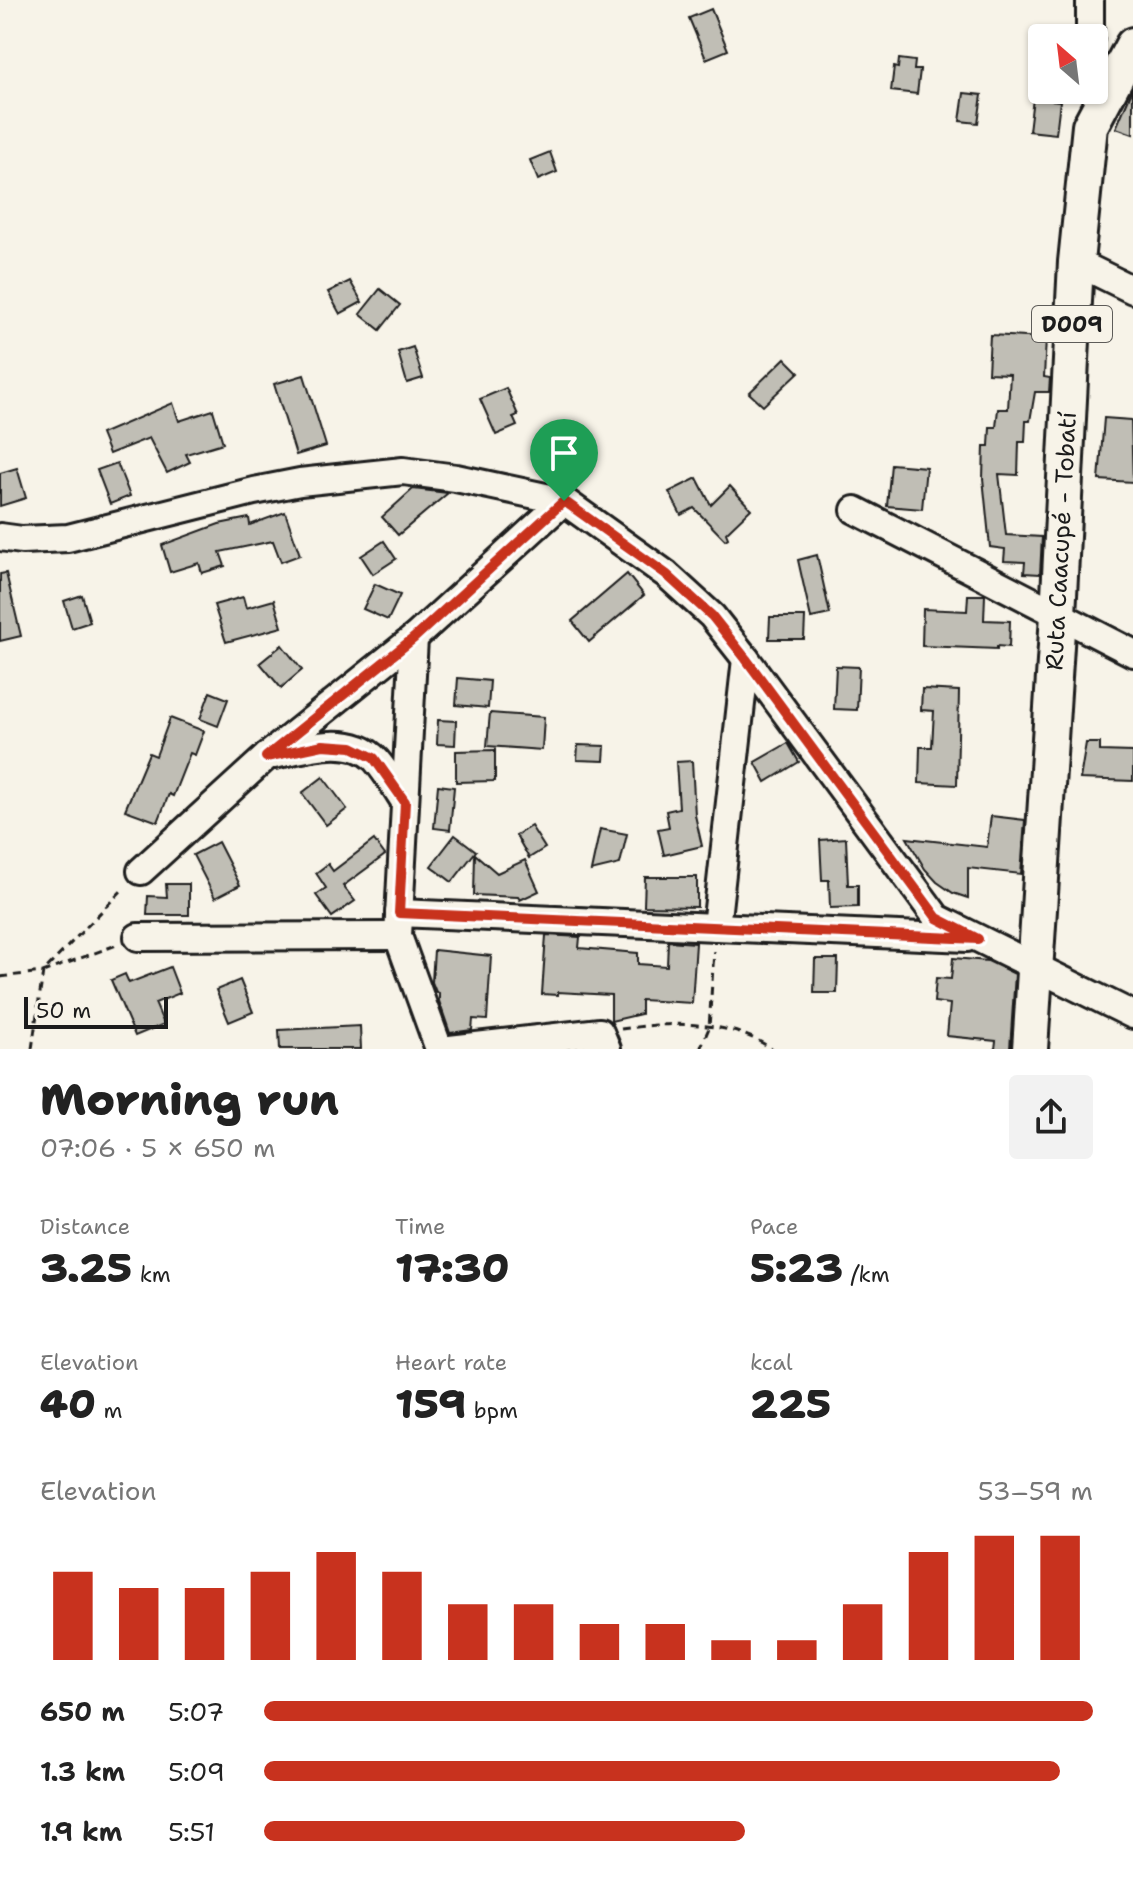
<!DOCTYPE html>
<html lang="en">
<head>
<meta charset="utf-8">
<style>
	body { margin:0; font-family:"Shantell Sans",sans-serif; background:#f2f2f2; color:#222; height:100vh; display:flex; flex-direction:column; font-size:30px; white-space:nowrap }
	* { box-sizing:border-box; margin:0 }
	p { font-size:26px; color:#767676 }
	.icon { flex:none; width:44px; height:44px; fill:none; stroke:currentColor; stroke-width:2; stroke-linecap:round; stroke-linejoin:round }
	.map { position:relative; height:1049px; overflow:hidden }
	.sheet { display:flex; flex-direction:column; background:#fff; flex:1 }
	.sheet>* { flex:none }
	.needle { width:52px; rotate:332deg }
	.buttons { position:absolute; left:1028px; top:24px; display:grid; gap:16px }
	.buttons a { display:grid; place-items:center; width:80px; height:80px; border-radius:8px; background:#fff; box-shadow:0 2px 6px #0004; font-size:40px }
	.scale { position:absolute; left:24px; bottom:20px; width:144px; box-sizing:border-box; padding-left:8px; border:4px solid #1c1c1c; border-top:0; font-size:22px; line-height:28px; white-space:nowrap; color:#1c1c1c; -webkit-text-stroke:6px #f7f3e8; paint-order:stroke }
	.pin { position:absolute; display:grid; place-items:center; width:68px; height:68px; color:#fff; margin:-82px -34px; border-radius:50% 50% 50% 0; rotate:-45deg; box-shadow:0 0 8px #0007 }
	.pin .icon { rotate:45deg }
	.round { display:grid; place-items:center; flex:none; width:84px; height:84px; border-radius:8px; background:#f2f2f2 }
	.headline { display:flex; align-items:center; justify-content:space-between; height:136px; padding:0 40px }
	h1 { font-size:44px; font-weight:800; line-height:60px }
	.figures { display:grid; grid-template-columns:repeat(3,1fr); gap:12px; height:136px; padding:8px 40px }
	.figures div { display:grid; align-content:center }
	.figures b { font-size:40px; font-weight:800 }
	.figures small { font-size:22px; font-weight:400 }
	.figures p { font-size:22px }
	.chart { height:224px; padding:16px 40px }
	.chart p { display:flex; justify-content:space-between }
	.chart svg { width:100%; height:144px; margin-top:8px; stroke:#c8321e; stroke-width:6 }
	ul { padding:0 40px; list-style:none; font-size:26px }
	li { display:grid; grid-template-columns:128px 96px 1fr; align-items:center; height:60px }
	li i { height:20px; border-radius:10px; background:#c8321e }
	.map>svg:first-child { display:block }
	.building { fill:#c0beb5; stroke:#1c1c1c; stroke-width:2 }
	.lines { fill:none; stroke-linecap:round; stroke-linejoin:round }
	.minor-casing { stroke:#1c1c1c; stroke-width:32 }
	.major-casing { stroke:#1c1c1c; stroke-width:40 }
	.path { stroke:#1c1c1c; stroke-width:3; stroke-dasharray:8 6; stroke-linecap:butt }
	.minor { stroke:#f7f3e8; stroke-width:26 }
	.major { stroke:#f7f3e8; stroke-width:34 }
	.route-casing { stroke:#fff; stroke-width:16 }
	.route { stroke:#c8321e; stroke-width:10 }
	.labels { text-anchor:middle; stroke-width:6; stroke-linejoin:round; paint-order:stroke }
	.shield { fill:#f7f3e8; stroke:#5e5c59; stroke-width:2 }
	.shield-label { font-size:22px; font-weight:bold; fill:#1c1c1c }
	.street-label { font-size:24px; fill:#1c1c1c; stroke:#f7f3e8 }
</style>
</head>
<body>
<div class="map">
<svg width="1133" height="1049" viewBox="0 0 1133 1049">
	<rect width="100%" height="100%" fill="#f7f3e8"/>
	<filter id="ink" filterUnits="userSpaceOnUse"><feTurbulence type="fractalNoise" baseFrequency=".0125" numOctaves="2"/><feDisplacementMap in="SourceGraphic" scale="16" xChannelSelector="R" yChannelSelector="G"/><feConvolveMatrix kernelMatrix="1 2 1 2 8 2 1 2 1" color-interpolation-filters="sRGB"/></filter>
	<g filter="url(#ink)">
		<g class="building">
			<polygon points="711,9 728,50 706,59 689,18"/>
			<polygon points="899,59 915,61 914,70 920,70 917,94 891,91 894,67 898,68"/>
			<polygon points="1133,88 1133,134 1116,128"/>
			<polygon points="964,93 982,95 978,123 960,121"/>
			<polygon points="1033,98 1060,101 1056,134 1029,131"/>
			<polygon points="550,152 557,172 538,180 530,160"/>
			<polygon points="350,281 362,302 340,314 328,292"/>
			<polygon points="380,289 400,305 380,330 360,314"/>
			<polygon points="990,335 1046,338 1044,377 1050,378 1049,392 1035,392 1030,421 1026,421 1025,442 1019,442 1018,475 999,474 1006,535 1042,537 1040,574 1024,573 1025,562 1004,561 1005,549 990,547 983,478 984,446 989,446 990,427 996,427 998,409 1008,409 1010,374 988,373"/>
			<polygon points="413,347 423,378 407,383 398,352"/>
			<polygon points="785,358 799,372 763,406 749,393"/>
			<polygon points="304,375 326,446 296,455 274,384"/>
			<polygon points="506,388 518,415 513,417 517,426 496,435 480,399"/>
			<polygon points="173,403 179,421 213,410 223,443 186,454 190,462 167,473 149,438 109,454 101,434"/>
			<polygon points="1104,418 1131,420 1133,482 1099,480"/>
			<polygon points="575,422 593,464 572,473 554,431"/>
			<polygon points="117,463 130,496 110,504 97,470"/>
			<polygon points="891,464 926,467 922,509 887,506"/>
			<polygon points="17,468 26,498 0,506 0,473"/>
			<polygon points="697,478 711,505 730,486 751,509 726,533 728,538 725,540 694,508 681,515 669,492"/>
			<polygon points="413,489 448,493 398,535 382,517"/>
			<polygon points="285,512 300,555 281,562 273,541 220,552 225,566 202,573 199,563 170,572 162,545 219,524 249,518 250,525"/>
			<polygon points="384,541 396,559 373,574 361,556"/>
			<polygon points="817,555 830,614 811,618 798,560"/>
			<polygon points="6,573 21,636 0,641 0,574"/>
			<polygon points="627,574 644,595 589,642 572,621"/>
			<polygon points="375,584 400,595 388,620 363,609"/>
			<polygon points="82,595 90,622 72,628 64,601"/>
			<polygon points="968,595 985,595 984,620 1010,621 1009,647 997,646 997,649 922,646 923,609 967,611"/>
			<polygon points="243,597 246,608 274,600 282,627 226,642 214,605"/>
			<polygon points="770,617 805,617 804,639 769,639"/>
			<polygon points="282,645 302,670 281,688 260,663"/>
			<polygon points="836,666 859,667 857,710 834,709"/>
			<polygon points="458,678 490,681 488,708 456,705"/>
			<polygon points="922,689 959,691 957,785 919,783 920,747 932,747 934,711 921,710"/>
			<polygon points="210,692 228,699 218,726 200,719"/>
			<polygon points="490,713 544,717 542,750 487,746"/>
			<polygon points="170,718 204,731 195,755 190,753 173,796 169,794 158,822 125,810 149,753 156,756"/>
			<polygon points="438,720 456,721 455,745 437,744"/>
			<polygon points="788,743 799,762 766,782 755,762"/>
			<polygon points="1086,743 1100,743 1100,751 1133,752 1133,781 1080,779"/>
			<polygon points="578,745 605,746 604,761 577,760"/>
			<polygon points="495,750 495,781 456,782 456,751"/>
			<polygon points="692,761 695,815 702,846 664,855 658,829 669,827 666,811 679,808 676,762"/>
			<polygon points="323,777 347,809 326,825 302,793"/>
			<polygon points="438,785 454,787 450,830 434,828"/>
			<polygon points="991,816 1025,820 1021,874 968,868 968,898 953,893 937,882 925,869 907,838 987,847"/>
			<polygon points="531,826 545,848 529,858 516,835"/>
			<polygon points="600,829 627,834 620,864 591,871"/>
			<polygon points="455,835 476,851 452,882 431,866"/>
			<polygon points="846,838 848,885 858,885 858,907 830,908 829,880 822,880 820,840"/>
			<polygon points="374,840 385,855 343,886 355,901 332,917 316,895 326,888 316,873 328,864 333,871"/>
			<polygon points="218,842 240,885 215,898 193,855"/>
			<polygon points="475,854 497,873 525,860 539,891 520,900 518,897 474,895"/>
			<polygon points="645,877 697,877 697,907 644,906"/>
			<polygon points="166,884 189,884 189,915 147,915 148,896 167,897"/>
			<polygon points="546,935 580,937 579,948 638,953 638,964 667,966 668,941 696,943 692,1003 641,1000 641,1014 611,1021 611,995 558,992 558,995 542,994"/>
			<polygon points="434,950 491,956 487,1020 473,1019 472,1030 450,1033 439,1001 439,993 436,992 432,982"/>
			<polygon points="953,958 988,961 1015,974 1010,1049 995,1049 996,1041 947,1036 950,1004 934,1002 936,978 951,979"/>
			<polygon points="815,959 838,959 837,993 814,993"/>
			<polygon points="170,967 180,993 155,1003 164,1024 135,1036 111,980 125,974 129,983"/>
			<polygon points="240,980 253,1012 229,1022 216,990"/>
			<polygon points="360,1026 361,1049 280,1049 279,1030"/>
		</g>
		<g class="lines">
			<defs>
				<g id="minor">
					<polyline points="1090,38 1090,0"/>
					<polyline points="1076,262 1133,290"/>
					<polyline points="855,510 1133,653"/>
					<polyline points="0,537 22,540 68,538 254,491 300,482 403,471 456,478 564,501 666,574 712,616 746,659 937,918 1133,1015"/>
					<polyline points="414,638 398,936 439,1049"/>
					<path d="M 274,755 C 304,749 351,733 376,760 C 387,773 396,788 405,802"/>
					<polyline points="141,871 266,757 414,638 564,501"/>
					<polyline points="399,913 967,938"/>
					<polyline points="716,927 746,659"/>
					<polyline points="138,937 398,936"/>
					<polyline points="450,1049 600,1032 607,1049"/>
				</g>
				<polyline id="major" points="1030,1049 1058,615 1076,262 1090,126 1133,45"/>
			</defs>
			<use href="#minor" class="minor-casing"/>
			<use href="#major" class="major-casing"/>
			<g class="path">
				<polyline points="0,977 43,972 119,944"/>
				<path d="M 621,1029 C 670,1022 729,1019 772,1049"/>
				<polyline points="32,1049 43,972 125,887"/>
				<polyline points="700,1049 709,1028 714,951"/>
			</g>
			<use href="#minor" class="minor"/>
			<use href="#major" class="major"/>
		</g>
	</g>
	<g class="lines" filter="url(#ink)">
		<defs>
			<polygon id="route" points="564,501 666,574 712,616 746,659 937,918 978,939 399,913 405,802 374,758 352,747 323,745 266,757 414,638"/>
		</defs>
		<use href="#route" class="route-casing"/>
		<use href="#route" class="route"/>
	</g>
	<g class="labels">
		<rect class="shield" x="1032" y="306" width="80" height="36" rx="6"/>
		<g class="shield-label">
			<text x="1072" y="332">D009</text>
		</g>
		<g class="street-label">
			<text transform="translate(1061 541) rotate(-87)" y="8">Ruta Caacupé - Tobatí</text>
		</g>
	</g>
</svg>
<div class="buttons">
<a><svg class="needle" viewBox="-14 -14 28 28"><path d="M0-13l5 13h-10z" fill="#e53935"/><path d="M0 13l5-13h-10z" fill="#767676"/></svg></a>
</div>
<div class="scale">50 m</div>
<div class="pin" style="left:564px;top:501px;background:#1e9e55"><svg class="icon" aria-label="arrive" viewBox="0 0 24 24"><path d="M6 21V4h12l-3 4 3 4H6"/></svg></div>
</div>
<section class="sheet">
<div class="headline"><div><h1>Morning run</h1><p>07:06 · 5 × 650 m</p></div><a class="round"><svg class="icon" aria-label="share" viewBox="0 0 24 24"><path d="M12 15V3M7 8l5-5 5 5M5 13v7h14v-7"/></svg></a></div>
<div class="figures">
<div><p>Distance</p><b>3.25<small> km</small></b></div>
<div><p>Time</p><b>17:30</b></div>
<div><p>Pace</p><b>5:23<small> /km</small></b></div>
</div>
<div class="figures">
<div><p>Elevation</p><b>40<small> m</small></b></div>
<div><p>Heart rate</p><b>159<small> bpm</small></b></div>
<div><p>kcal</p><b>225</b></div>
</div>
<div class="chart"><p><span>Elevation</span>53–59 m</p>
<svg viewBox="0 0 160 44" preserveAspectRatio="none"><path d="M5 44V17M15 44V22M25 44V22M35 44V17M45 44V11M55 44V17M65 44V27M75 44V27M85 44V33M95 44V33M105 44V38M115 44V38M125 44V27M135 44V11M145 44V6M155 44V6"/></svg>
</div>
<ul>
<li><b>650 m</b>5:07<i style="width:100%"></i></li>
<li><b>1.3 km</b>5:09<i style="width:96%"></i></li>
<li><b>1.9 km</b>5:51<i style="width:58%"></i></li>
</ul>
</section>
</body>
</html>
